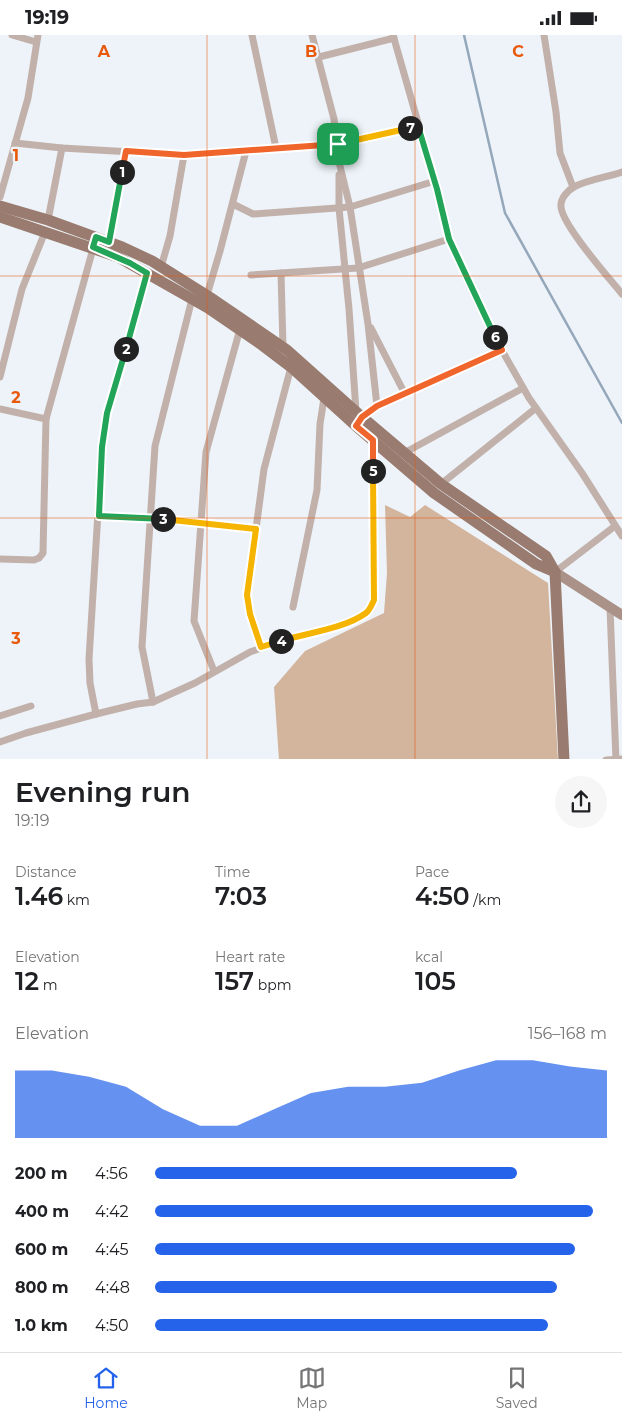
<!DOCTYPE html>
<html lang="en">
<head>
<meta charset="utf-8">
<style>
	body { margin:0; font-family:Montserrat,sans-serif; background:#f6f6f6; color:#202124; height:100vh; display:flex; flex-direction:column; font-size:19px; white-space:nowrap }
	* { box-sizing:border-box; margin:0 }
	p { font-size:16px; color:#757577 }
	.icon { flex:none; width:28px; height:28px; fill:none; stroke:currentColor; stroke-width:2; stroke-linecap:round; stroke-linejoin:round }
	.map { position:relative; height:724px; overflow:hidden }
	.side { display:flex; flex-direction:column; background:#fff; flex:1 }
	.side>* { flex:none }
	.pin { position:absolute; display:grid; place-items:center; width:42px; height:42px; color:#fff; margin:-21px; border-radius:10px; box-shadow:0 2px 8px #0006 }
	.km { position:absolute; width:25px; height:25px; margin:-12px; border-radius:50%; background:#222; color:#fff; font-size:14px; line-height:25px; text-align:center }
	.round { display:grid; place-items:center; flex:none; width:52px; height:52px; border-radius:26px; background:#f6f6f6 }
	.head { display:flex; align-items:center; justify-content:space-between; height:85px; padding:0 15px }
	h1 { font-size:28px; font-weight:600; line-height:38px }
	.metrics { display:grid; grid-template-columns:repeat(3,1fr); gap:8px; height:85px; padding:5px 15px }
	.metrics div { display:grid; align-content:center }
	.metrics b { font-size:25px; font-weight:600 }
	.metrics small { font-size:14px; font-weight:400 }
	.metrics p { font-size:14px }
	.chart { height:140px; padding:10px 15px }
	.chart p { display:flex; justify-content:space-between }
	.chart svg { width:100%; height:90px; margin-top:5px; fill:#2563eb; opacity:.7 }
	ul { padding:0 15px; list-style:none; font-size:16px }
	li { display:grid; grid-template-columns:80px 60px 1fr; align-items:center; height:38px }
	li i { height:12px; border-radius:6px; background:#2563eb }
	.status { display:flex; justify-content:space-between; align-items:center; height:35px; padding:0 25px; background:#fff; direction:ltr }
	.status svg { height:14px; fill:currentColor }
	.dock { display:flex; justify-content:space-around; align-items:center; height:70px; border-top:1px solid #e0e0e0; background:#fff; font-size:14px; color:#757577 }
	.dock a { display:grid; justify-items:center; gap:2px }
	.dock .active { color:#2563eb }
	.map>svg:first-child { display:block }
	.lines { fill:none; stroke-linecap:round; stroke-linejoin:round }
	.stream { stroke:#94a7bb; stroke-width:2.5 }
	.building { fill:#d3b49d }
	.minor { stroke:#c2b1ab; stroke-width:7 }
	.secondary { stroke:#aa9288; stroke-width:10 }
	.primary { stroke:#997b6f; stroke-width:11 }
	.split-1-casing { stroke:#fff; stroke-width:10 }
	.split-2-casing { stroke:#fff; stroke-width:10 }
	.split-3-casing { stroke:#fff; stroke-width:10 }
	.split-4-casing { stroke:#fff; stroke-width:10 }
	.split-5-casing { stroke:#fff; stroke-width:10 }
	.split-6-casing { stroke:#fff; stroke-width:10 }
	.split-7-casing { stroke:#fff; stroke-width:10 }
	.split-8-casing { stroke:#fff; stroke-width:10 }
	.split-1 { stroke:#f0652b; stroke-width:6 }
	.split-2 { stroke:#22a559; stroke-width:6 }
	.split-3 { stroke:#22a559; stroke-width:6 }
	.split-4 { stroke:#f5b400; stroke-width:6 }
	.split-5 { stroke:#f5b400; stroke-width:6 }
	.split-6 { stroke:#f0652b; stroke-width:6 }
	.split-7 { stroke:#22a559; stroke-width:6 }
	.split-8 { stroke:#f5b400; stroke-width:6 }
	.grid { fill:none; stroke:#e8590c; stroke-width:1; stroke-opacity:0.55 }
	.grid-label { font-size:16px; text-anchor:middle; font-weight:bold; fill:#e8590c; stroke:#edf3f8; stroke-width:4.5; stroke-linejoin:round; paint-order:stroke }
</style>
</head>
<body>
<div class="status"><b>19:19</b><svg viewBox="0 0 49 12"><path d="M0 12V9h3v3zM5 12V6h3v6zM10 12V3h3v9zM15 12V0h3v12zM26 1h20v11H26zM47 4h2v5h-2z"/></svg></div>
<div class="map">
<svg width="622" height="725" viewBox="0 0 622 725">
	<rect width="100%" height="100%" fill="#edf3f8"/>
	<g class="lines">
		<polyline class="stream" points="464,0 505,178 622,388"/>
	</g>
	<polygon class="building" points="385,470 410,482 425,470 548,548 558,725 279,725 274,652 305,616 384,578 387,538"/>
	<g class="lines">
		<g class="minor">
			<polyline points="12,0 36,7"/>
			<polyline points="252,0 276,113"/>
			<polyline points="312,0 334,84 339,127 350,172 368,289 377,371"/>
			<polyline points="393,0 437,154 449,204 470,252 491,296 529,363 582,438 622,501"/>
			<polyline points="544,0 556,77 560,118 573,152"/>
			<polyline points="319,22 394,3"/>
			<polyline points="15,108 62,113 184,120 337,109 418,91"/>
			<path d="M 622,137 C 608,142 587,145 574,152 C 568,155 561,163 561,170 C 559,187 610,244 622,259"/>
			<polyline points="339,140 339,173 349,274 356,376"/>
			<polyline points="0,162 28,63 38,0"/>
			<polyline points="233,169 253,179 350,172 435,146"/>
			<polyline points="48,185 62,113"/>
			<polyline points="109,207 126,116"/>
			<polyline points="161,232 170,201 184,120"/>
			<polyline points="281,238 283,312"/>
			<polyline points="251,240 358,233 449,204"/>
			<polyline points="207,260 220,216 246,116"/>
			<polyline points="371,293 405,359"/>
			<polyline points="0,342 22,254 45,197"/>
			<polyline points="0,374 46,384"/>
			<polyline points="360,385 377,371 502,315"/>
			<polyline points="406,417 523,353"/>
			<polyline points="441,449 536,373"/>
			<polyline points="99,481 151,483 256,494"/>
			<polyline points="0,524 34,525 39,523 43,518 46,384 94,210"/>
			<polyline points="555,537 615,491"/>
			<polyline points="293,572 317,455 320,389 324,363"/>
			<polyline points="610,573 616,725"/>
			<polyline points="261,612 249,579 247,561 264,434 291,332"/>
			<polyline points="214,636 194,586 206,417 240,294"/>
			<polyline points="153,667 142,612 155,411 192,264"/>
			<polyline points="96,679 90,648 89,624 102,412 107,378 147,238"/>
			<polyline points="0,681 31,671"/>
			<polyline points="0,707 26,698 96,679 137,669 153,667 195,648 250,617 284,605 329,594 358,582 367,577 374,565 372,421 374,404"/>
			<polyline points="606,725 622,724"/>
		</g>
		<polyline class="secondary" points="555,537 622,580"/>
		<g class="primary">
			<polyline points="0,171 48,185 122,212 152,226 214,265 287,315 362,382 441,449 546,521 555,537 564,725"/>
			<polyline points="0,182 118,222 208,273 262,310 291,332 356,391 434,458 536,529 555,537"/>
		</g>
	</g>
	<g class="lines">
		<defs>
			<polyline id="split-1" points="122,137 126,116 184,120 338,109"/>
			<polyline id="split-2" points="122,137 109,207 96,202 93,212 130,228 147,238 126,314"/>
			<polyline id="split-3" points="126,314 107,378 102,412 99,481 163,484"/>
			<polyline id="split-4" points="163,484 256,494 247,560 250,579 261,612 281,606"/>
			<path id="split-5" d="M 281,606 C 306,598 344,594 366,578 C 370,575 372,569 374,565 L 373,436"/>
			<polyline id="split-6" points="373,436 373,405 356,391 362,382 377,371 502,315 495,302"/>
			<polyline id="split-7" points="410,93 418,91 437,154 449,204 495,302"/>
			<polyline id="split-8" points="338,109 410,93"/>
		</defs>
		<use href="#split-1" class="split-1-casing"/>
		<use href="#split-2" class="split-2-casing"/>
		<use href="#split-3" class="split-3-casing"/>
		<use href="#split-4" class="split-4-casing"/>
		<use href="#split-5" class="split-5-casing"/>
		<use href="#split-6" class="split-6-casing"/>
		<use href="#split-7" class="split-7-casing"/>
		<use href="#split-8" class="split-8-casing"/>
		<use href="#split-1" class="split-1"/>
		<use href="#split-2" class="split-2"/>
		<use href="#split-3" class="split-3"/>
		<use href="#split-4" class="split-4"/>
		<use href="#split-5" class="split-5"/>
		<use href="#split-6" class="split-6"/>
		<use href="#split-7" class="split-7"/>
		<use href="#split-8" class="split-8"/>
	</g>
	<path class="grid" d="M 207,0 L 207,725M 415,0 L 415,725M 0,241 L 622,241M 0,483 L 622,483"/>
	<g class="grid-label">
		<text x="104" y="22">A</text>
		<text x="311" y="22">B</text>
		<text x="518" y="22">C</text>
		<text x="16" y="126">1</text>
		<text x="16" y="368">2</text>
		<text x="16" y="609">3</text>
	</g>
</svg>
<div class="pin" style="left:338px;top:109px;background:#1e9e55"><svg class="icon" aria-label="arrive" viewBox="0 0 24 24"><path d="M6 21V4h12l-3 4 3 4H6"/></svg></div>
<b class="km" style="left:122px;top:137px">1</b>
<b class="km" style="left:126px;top:314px">2</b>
<b class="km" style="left:163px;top:484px">3</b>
<b class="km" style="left:281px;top:606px">4</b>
<b class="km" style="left:373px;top:436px">5</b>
<b class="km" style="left:495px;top:302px">6</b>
<b class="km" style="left:410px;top:93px">7</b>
</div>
<section class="side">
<div class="head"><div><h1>Evening run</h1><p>19:19</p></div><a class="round"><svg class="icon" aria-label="share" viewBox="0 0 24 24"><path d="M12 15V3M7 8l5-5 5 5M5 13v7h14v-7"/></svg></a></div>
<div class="metrics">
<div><p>Distance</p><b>1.46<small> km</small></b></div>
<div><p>Time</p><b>7:03</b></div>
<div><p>Pace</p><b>4:50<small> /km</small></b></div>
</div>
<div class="metrics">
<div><p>Elevation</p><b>12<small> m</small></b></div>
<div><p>Heart rate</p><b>157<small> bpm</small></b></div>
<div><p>kcal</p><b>105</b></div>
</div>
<div class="chart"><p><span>Elevation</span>156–168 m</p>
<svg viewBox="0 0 160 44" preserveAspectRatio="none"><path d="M0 44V11L10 11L20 14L30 19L40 30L50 38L60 38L70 30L80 22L90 19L100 19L110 17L120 11L130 6L140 6L150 9L160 11V44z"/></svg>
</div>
<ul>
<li><b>200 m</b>4:56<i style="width:80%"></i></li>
<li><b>400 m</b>4:42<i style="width:97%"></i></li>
<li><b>600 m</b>4:45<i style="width:93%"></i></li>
<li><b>800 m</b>4:48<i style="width:89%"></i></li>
<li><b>1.0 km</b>4:50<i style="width:87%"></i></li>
</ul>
</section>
<nav class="dock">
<a class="active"><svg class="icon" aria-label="home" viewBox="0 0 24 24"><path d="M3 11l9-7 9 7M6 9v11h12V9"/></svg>Home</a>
<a><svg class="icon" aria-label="map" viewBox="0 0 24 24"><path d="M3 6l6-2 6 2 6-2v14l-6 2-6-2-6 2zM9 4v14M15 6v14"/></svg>Map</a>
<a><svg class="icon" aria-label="saved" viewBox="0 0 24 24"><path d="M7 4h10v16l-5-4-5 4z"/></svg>Saved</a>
</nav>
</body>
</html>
